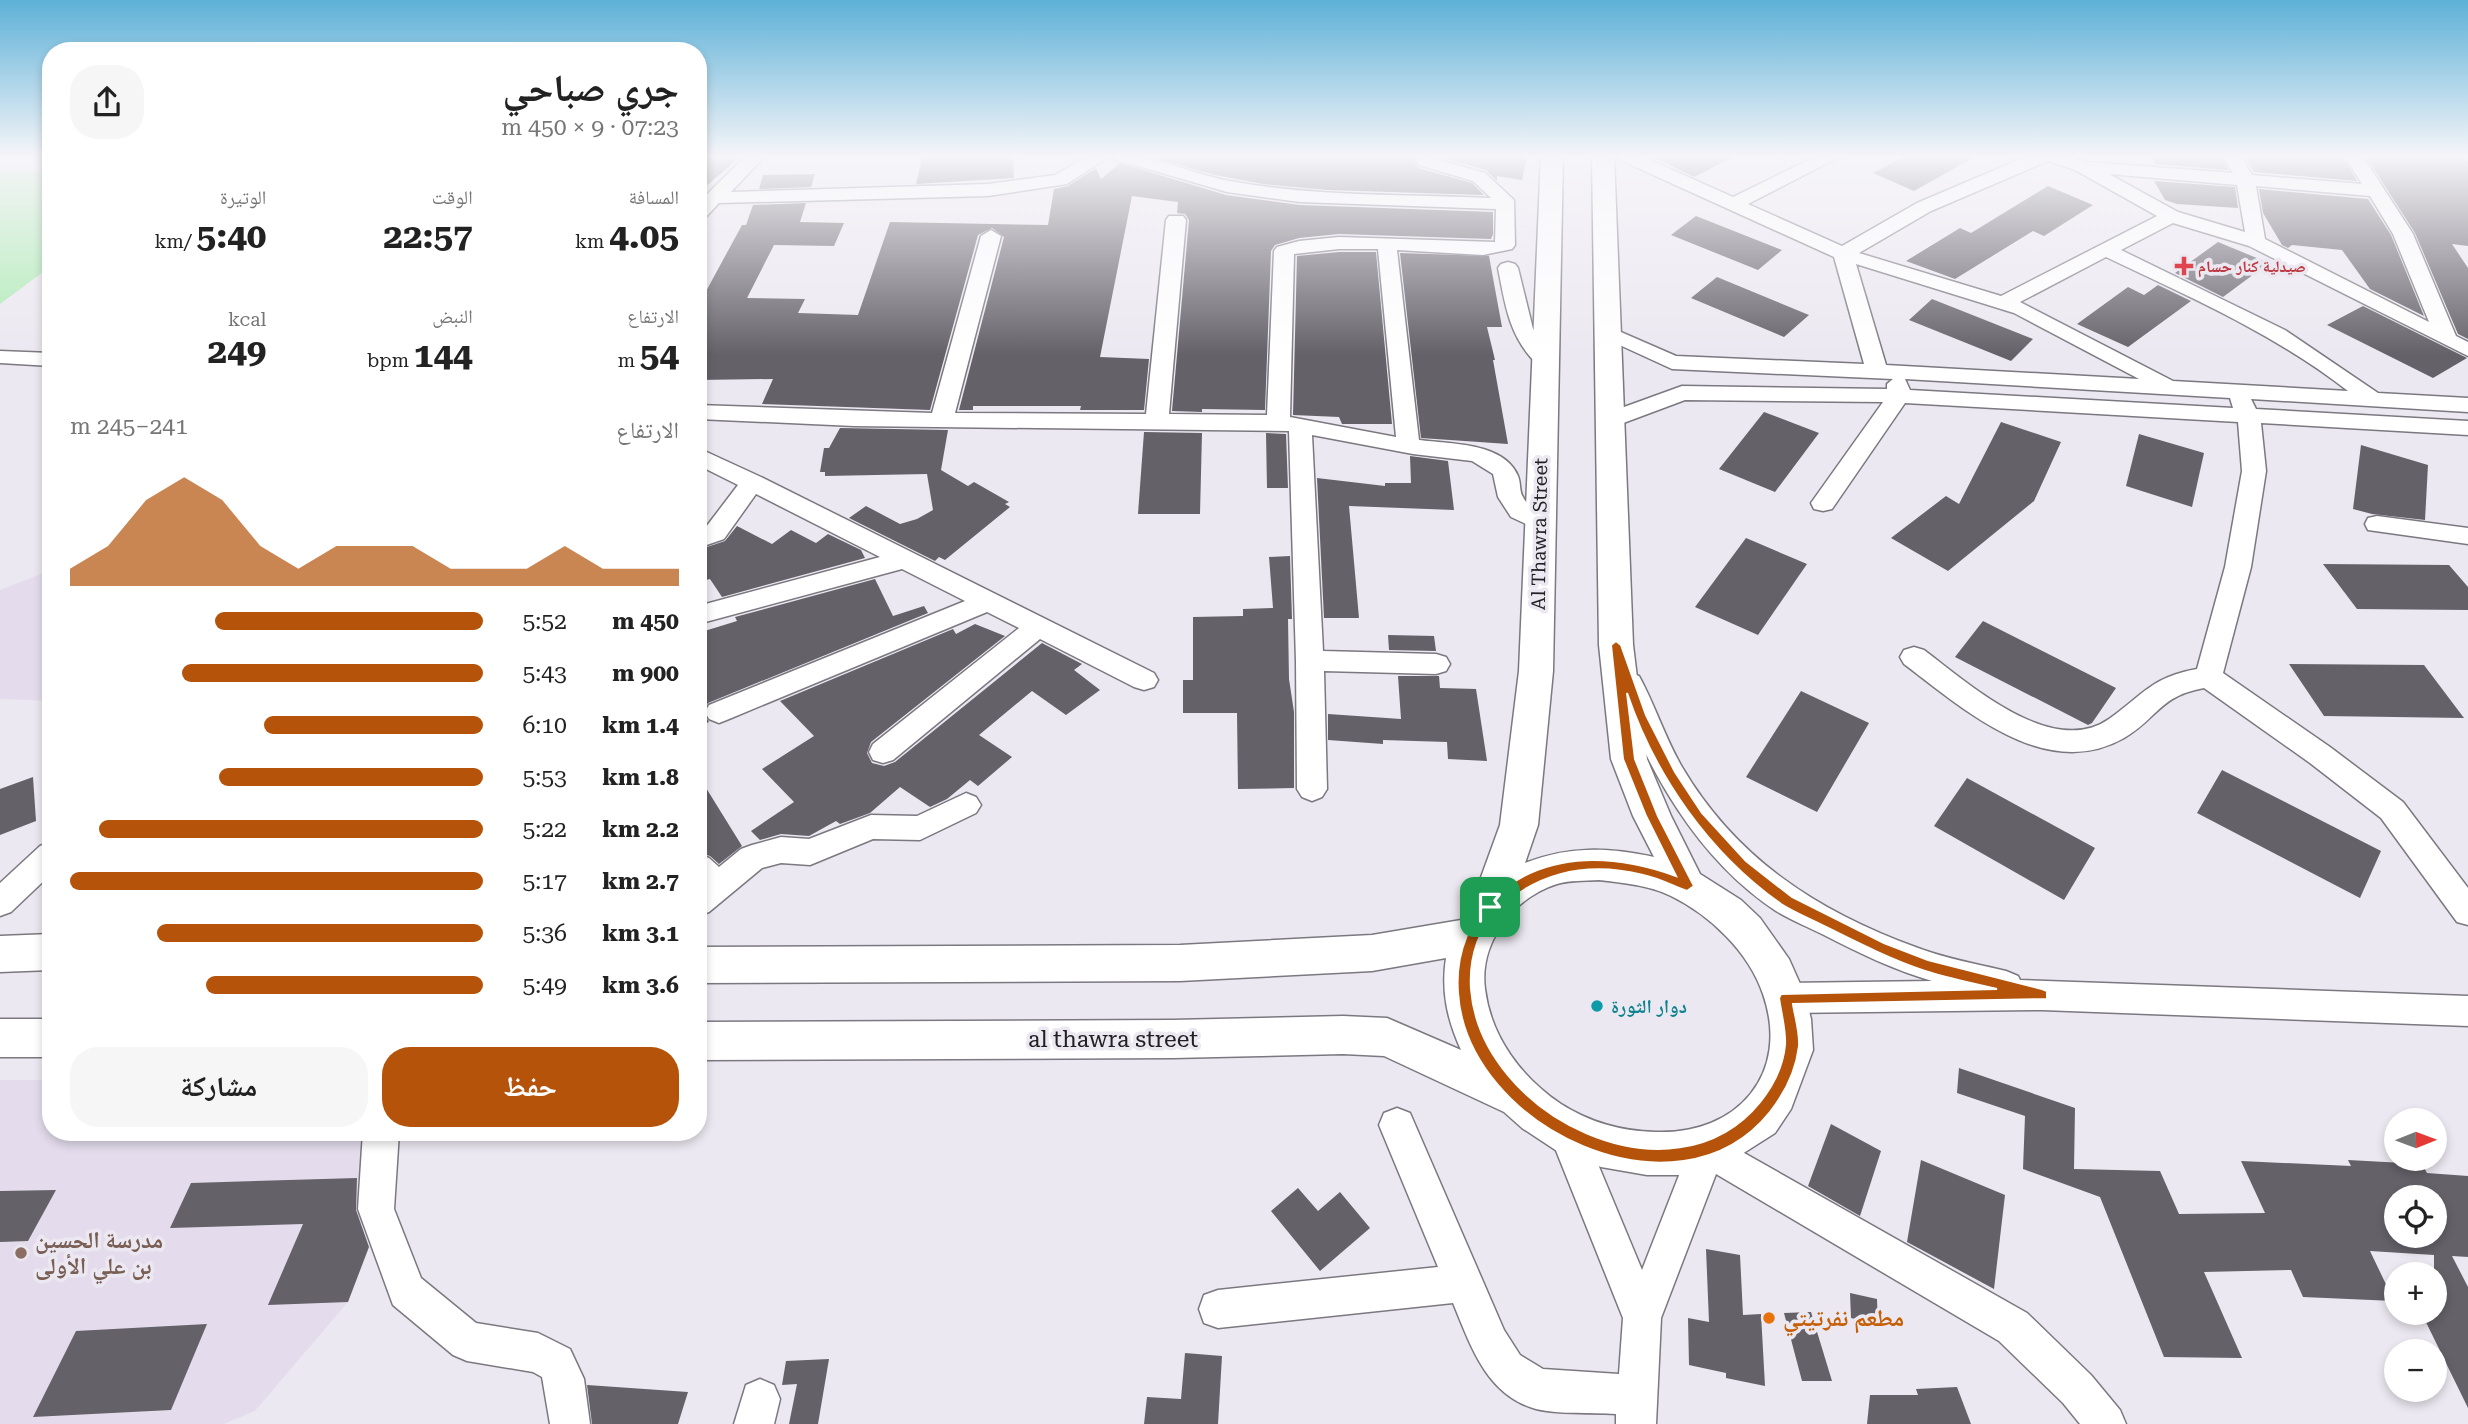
<!DOCTYPE html>
<html lang="ar">
<head>
<meta charset="utf-8">
<style>
	body { margin:0; font-family:"Roboto Serif","Noto Naskh Arabic",serif; background:#f6f6f6; color:#222; direction:rtl; height:100vh; display:flex; flex-direction:column; font-size:26px; white-space:nowrap }
	* { box-sizing:border-box; margin:0 }
	p { font-size:23px; color:#767676 }
	.icon { flex:none; width:38px; height:38px; fill:none; stroke:currentColor; stroke-width:2; stroke-linecap:round; stroke-linejoin:round }
	.map { position:relative; flex:1; overflow:hidden; direction:ltr }
	.sheet { position:absolute; left:42px; top:42px; width:665px; height:1099px; display:flex; flex-direction:column; background:#fff; border-radius:28px; box-shadow:0 4px 10px #0003; direction:rtl }
	.sheet>* { flex:none }
	.needle { width:46px; rotate:89deg }
	.buttons { position:absolute; left:2384px; top:1108px; display:grid; gap:14px }
	.buttons a { display:grid; place-items:center; width:63px; height:63px; border-radius:50%; background:#fff; box-shadow:0 4px 10px #0003; font-size:35px }
	.pin { position:absolute; display:grid; place-items:center; width:60px; height:60px; color:#fff; margin:-30px; border-radius:14px; box-shadow:0 4px 10px #0006 }
	.round { display:grid; place-items:center; flex:none; width:74px; height:74px; border-radius:28px; background:#f6f6f6 }
	.headline { display:flex; align-items:center; justify-content:space-between; height:119px; padding:0 28px }
	h1 { font-size:38px; font-weight:700; line-height:52px }
	.metrics { display:grid; grid-template-columns:repeat(3,1fr); gap:10px; height:119px; padding:7px 28px }
	.metrics div { display:grid; align-content:center }
	.metrics b { font-size:35px; font-weight:700 }
	.metrics small { font-size:19px; font-weight:400 }
	.metrics p { font-size:19px }
	.chart { height:196px; padding:14px 28px }
	.chart p { display:flex; justify-content:space-between }
	.chart svg { width:100%; height:126px; margin-top:7px; fill:#b45309; opacity:.7 }
	.button { display:flex; gap:14px; margin-top:auto; padding:14px 28px }
	.button a { flex:1; height:80px; border-radius:28px; background:#b45309; color:#fff; font-size:28px; font-weight:700; line-height:80px; text-align:center }
	.button a+a { background:#f6f6f6; color:#222 }
	ul { padding:0 28px; list-style:none; font-size:23px }
	li { display:grid; grid-template-columns:112px 84px 1fr; align-items:center; height:52px }
	li i { height:18px; border-radius:9px; background:#b45309 }
	.map>svg:first-child { display:block }
	.built { fill:#e4dcec }
	.green { fill:#adebb3 }
	.building { fill:#646169; fill-rule:evenodd }
	.lines { fill:none; stroke-linecap:round; stroke-linejoin:round }
	.minor-casing { stroke:#7b7880; stroke-width:3 }
	.major-casing { stroke:#7b7880; stroke-width:3 }
	.minor { fill:#fff; fill-rule:evenodd }
	.major { fill:#fff; fill-rule:evenodd }
	.route { fill:#b45309; stroke:#fff; stroke-width:2; fill-rule:evenodd }
	.health-dot { fill:#e0444e; stroke:#ece8f1; stroke-width:2.5 }
	.culture-dot { fill:#0f9aa8; stroke:#ece8f1; stroke-width:2.5 }
	.education-dot { fill:#8d6e63; stroke:#ece8f1; stroke-width:2.5 }
	.food-dot { fill:#e8710a; stroke:#ece8f1; stroke-width:2.5 }
	.labels { text-anchor:middle; stroke-width:7; stroke-linejoin:round; paint-order:stroke }
	.far-health-label { font-size:16px; font-weight:bold; fill:#be3a42; stroke:#ece8f1; text-anchor:start }
	.street-label { font-size:19px; fill:#212023; stroke:#ece8f1 }
	.culture-label { font-size:19px; font-weight:bold; fill:#0d838f; stroke:#ece8f1; text-anchor:start }
	.near-street-label { font-size:23px; fill:#212023; stroke:#ece8f1 }
	.near-education-label { font-size:23px; font-weight:bold; fill:#785e54; stroke:#ece8f1; text-anchor:start }
	.near-food-label { font-size:23px; font-weight:bold; fill:#c56008; stroke:#ece8f1; text-anchor:start }
</style>
</head>
<body>
<div class="map">
<svg width="2468" height="1424" viewBox="0 0 2468 1424">
	<rect width="100%" height="100%" fill="#ece8f1"/>
	<g class="built">
		<polygon points="51,570 51,701 0,699 0,590"/>
		<polygon points="0,1080 51,1080 51,1132 363,1132 366,1190 348,1302 255,1411 224,1424 0,1424"/>
	</g>
	<polygon class="green" points="0,171 51,171 51,266 0,304"/>
	<g class="building">
		<polygon points="923,155 1013,155 1014,178 916,184"/>
		<polygon points="1143,155 1421,155 1413,160 1418,168 1472,183 1484,195 1328,190 1263,184 1215,175"/>
		<polygon points="1432,155 1527,155 1522,180 1497,176 1497,181 1486,170"/>
		<polygon points="1649,155 1737,155 1694,177"/>
		<polygon points="1907,155 1978,155 1914,191 1873,173"/>
		<polygon points="2152,155 2220,155 2228,170 2155,164"/>
		<polygon points="2243,155 2342,155 2357,181 2254,172"/>
		<polygon points="2365,155 2455,155 2463,156 2468,162 2468,246 2452,244 2468,268 2468,339 2458,334 2415,233"/>
		<polygon points="740,157 698,193 698,158"/>
		<polygon points="1120,163 1226,195 1300,205 1493,212 1493,234 1491,239 1339,234 1299,238 1275,245 1271,251 1265,410 1202,409 1202,412 1172,411 1189,220 1185,214 1177,213 1178,202 1132,196 1100,357 1149,359 1144,410 1080,410 1081,406 973,406 973,410 959,410 1004,237 992,228 978,235 930,410 762,404 773,379 698,380 698,306 742,225 746,225 753,205 806,203 800,222 844,223 834,246 774,245 747,298 805,299 798,313 858,315 890,222 1048,225 1054,189 1068,186 1096,168 1101,179"/>
		<polygon points="815,174 811,187 759,189 763,175"/>
		<polygon points="2154,181 2235,187 2238,208 2177,204 2165,200"/>
		<polygon points="2048,186 2093,205 2044,236 2033,231 1955,279 1906,261 1960,228 1971,233"/>
		<polygon points="2259,189 2368,199 2391,235 2424,316 2370,289 2342,250 2292,245 2288,248 2282,245 2263,213"/>
		<polygon points="1696,216 1782,250 1758,270 1671,235"/>
		<polygon points="2218,242 2269,263 2223,297 2175,273"/>
		<polygon points="1339,252 1376,252 1392,424 1342,424 1339,417 1293,415 1297,256"/>
		<polygon points="1400,253 1489,256 1502,327 1487,327 1495,360 1493,360 1508,444 1421,438"/>
		<polygon points="1717,277 1809,315 1784,337 1691,298"/>
		<polygon points="2158,285 2191,301 2128,347 2077,324 2128,287 2144,295"/>
		<polygon points="1932,299 2033,339 2011,361 1909,320"/>
		<polygon points="2363,306 2467,358 2433,378 2327,325"/>
		<polygon points="1764,412 1819,433 1775,492 1719,469"/>
		<polygon points="2001,422 2061,442 2034,501 1948,571 1891,538 1946,496 1959,504"/>
		<polygon points="840,428 948,430 941,470 968,486 974,482 1009,502 1005,504 1010,507 945,560 939,557 935,561 849,518 866,506 900,524 917,519 933,510 927,474 825,476 825,472 820,472 824,448 829,448"/>
		<polygon points="1144,432 1202,433 1200,514 1138,514"/>
		<polygon points="1266,433 1286,434 1288,488 1267,488"/>
		<polygon points="2139,434 2204,453 2192,507 2126,486"/>
		<polygon points="2361,445 2428,465 2425,520 2372,514 2353,509"/>
		<polygon points="1410,456 1448,461 1454,510 1349,506 1359,618 1324,618 1317,478 1385,486 1385,483 1411,483"/>
		<polygon points="737,526 772,544 791,530 816,543 828,534 861,550 865,558 722,597 710,579 698,582 698,550 725,541"/>
		<polygon points="1746,538 1807,564 1758,635 1695,607"/>
		<polygon points="1290,556 1292,619 1288,619 1289,679 1294,712 1294,788 1238,789 1237,713 1183,713 1183,680 1193,680 1193,617 1243,616 1243,609 1273,608 1269,557"/>
		<polygon points="2323,564 2449,565 2468,587 2468,610 2357,609"/>
		<polygon points="875,579 893,616 924,606 928,613 708,703 703,713 709,722 698,727 698,633 737,621 735,617"/>
		<polygon points="1983,621 2116,688 2092,723 2088,725 1955,657"/>
		<polygon points="975,624 1005,636 871,742 867,753 872,763 884,766 895,762 1042,643 1082,664 1074,670 1100,690 1066,715 1032,691 979,735 1012,757 978,786 970,780 947,799 930,807 900,787 870,813 840,824 836,821 809,836 781,834 760,840 751,831 794,802 762,769 814,736 780,701 953,629 956,634"/>
		<polygon points="1388,635 1434,636 1436,651 1389,650"/>
		<polygon points="2289,664 2424,665 2464,718 2324,716"/>
		<polygon points="1398,676 1439,676 1440,688 1476,689 1487,761 1448,759 1447,742 1383,740 1383,744 1328,740 1328,714 1401,719"/>
		<polygon points="1801,691 1869,723 1817,812 1746,777"/>
		<polygon points="2222,770 2381,851 2360,898 2197,813"/>
		<polygon points="698,775 742,846 719,864 710,856 698,852"/>
		<polygon points="33,777 36,821 0,835 0,789"/>
		<polygon points="1967,778 2095,848 2064,900 1934,826"/>
		<path d="M 1959,1068 L 2075,1108 L 2074,1169 L 2160,1171 L 2179,1214 L 2265,1213 L 2241,1161 L 2351,1166 L 2348,1160 L 2422,1164 L 2427,1173 L 2468,1176 L 2468,1257 L 2452,1256 L 2468,1287 L 2468,1408 L 2421,1312 L 2434,1312 L 2434,1255 L 2370,1251 L 2394,1301 L 2303,1297 L 2291,1270 L 2204,1272 L 2242,1358 L 2164,1357 L 2100,1197 L 2023,1169 L 2025,1116 L 1957,1093 ZM 2396,1197 L 2434,1197 L 2434,1236 L 2396,1236 Z"/>
		<polygon points="1831,1124 1881,1151 1860,1216 1808,1186"/>
		<polygon points="1921,1160 2005,1195 1994,1289 1907,1242"/>
		<polygon points="357,1178 356,1210 369,1247 348,1302 268,1305 303,1224 170,1228 191,1183"/>
		<polygon points="1298,1188 1318,1211 1340,1192 1370,1228 1320,1271 1271,1211"/>
		<polygon points="56,1190 28,1241 0,1242 0,1191"/>
		<polygon points="1706,1249 1740,1255 1743,1315 1761,1314 1765,1386 1726,1378 1726,1373 1689,1365 1688,1318 1709,1322"/>
		<polygon points="1850,1293 1877,1299 1878,1325 1851,1318"/>
		<polygon points="1811,1312 1832,1381 1802,1381 1784,1313"/>
		<polygon points="207,1324 171,1410 33,1417 76,1331"/>
		<polygon points="1185,1353 1222,1356 1218,1424 1144,1424 1147,1397 1181,1399"/>
		<polygon points="829,1359 818,1424 789,1424 797,1384 782,1385 786,1361"/>
		<polygon points="587,1385 688,1392 678,1424 592,1424"/>
		<polygon points="1957,1387 1971,1424 1867,1424 1870,1395 1918,1395 1916,1389"/>
	</g>
	<g class="lines">
		<defs>
			<g id="minor">
				<polygon points="747,155 766,155 731,192 988,184 1055,175 1089,155 1111,155 1067,184 988,196 719,203 705,218 698,220 698,203"/>
				<path d="M 1111,155 C 1158,155 1187,173 1230,181 C 1316,197 1405,194 1491,198 L 1473,181 L 1419,165 L 1416,161 L 1425,156 L 1485,173 L 1514,200 L 1515,245 L 1512,249 L 1483,255 L 1397,250 L 1419,440 C 1449,444 1504,442 1518,476 C 1521,483 1519,491 1523,497 C 1529,510 1544,511 1551,522 L 1548,528 L 1539,530 L 1511,517 L 1498,497 L 1493,474 L 1472,461 L 1413,454 L 1312,435 L 1323,651 L 1436,654 L 1446,657 L 1450,664 L 1446,671 L 1436,674 L 1324,671 L 1327,789 L 1322,797 L 1312,801 L 1302,797 L 1297,789 L 1296,661 L 1289,431 L 854,426 L 698,419 L 698,405 L 932,413 L 981,236 L 991,230 L 1001,236 L 955,413 L 1146,414 L 1166,220 L 1169,216 L 1183,216 L 1186,220 L 1169,414 L 1267,415 L 1274,251 L 1277,247 L 1299,241 L 1339,237 L 1495,242 L 1496,209 L 1300,202 L 1227,192 L 1114,159 ZM 1339,249 L 1378,249 L 1396,437 L 1290,417 L 1294,254 Z"/>
				<path d="M 1615,155 L 1639,155 L 1733,197 L 1819,155 L 1843,155 L 1748,204 L 1842,246 L 1917,203 L 2030,155 L 2066,155 L 2088,162 L 2233,173 L 2222,155 L 2240,155 L 2252,175 L 2362,184 L 2344,155 L 2362,155 L 2413,234 L 2456,336 L 2468,342 L 2468,356 L 2249,246 L 2173,223 L 2121,250 L 2285,330 L 2378,393 L 2468,398 L 2468,412 L 2251,399 L 2256,409 L 2468,421 L 2468,435 L 2261,423 L 2266,471 L 2251,567 L 2223,673 L 2330,747 L 2403,802 L 2468,888 L 2468,925 L 2457,922 L 2381,818 L 2310,763 L 2204,688 C 2159,696 2158,718 2124,738 C 2045,783 1964,709 1904,664 L 1900,657 L 1904,650 L 1914,647 L 1924,650 C 1968,683 2052,759 2109,719 C 2144,694 2152,677 2197,669 L 2225,567 L 2242,471 L 2238,422 L 1905,403 L 1832,509 L 1823,511 L 1814,509 L 1811,503 L 1883,402 L 1685,400 L 1618,425 L 1602,425 L 1599,420 L 1602,415 L 1682,386 L 1887,389 L 1887,384 L 1893,379 L 1672,369 L 1600,336 L 1596,332 L 1600,328 L 1607,326 L 1676,356 L 1864,364 L 1834,257 L 1618,159 ZM 2048,161 L 2075,170 L 2157,216 L 2001,296 L 1859,253 L 1931,211 ZM 2109,174 L 2237,185 L 2245,232 L 2178,212 ZM 2256,186 L 2370,196 L 2393,234 L 2429,322 L 2265,239 ZM 2106,257 C 2190,297 2275,334 2348,391 L 2173,381 L 2020,302 ZM 1856,264 L 2014,313 L 2139,379 L 1886,365 ZM 1905,379 L 2230,398 L 2233,408 L 1910,390 Z"/>
				<path d="M 1508,262 L 1515,264 L 1518,268 L 1533,329 L 1555,358 L 1552,363 L 1536,363 C 1509,336 1505,304 1498,268 L 1501,264 Z"/>
				<polygon points="0,351 51,353 51,366 0,363"/>
				<polygon points="698,448 761,477 1154,673 1158,680 1154,687 1144,690 1134,687 1040,639 893,760 883,763 873,760 869,752 873,744 1019,628 987,612 729,719 719,723 709,719 705,712 709,705 965,601 902,569 698,624 698,606 880,557 756,494 724,539 698,548 698,530 706,527 738,485 698,465"/>
				<polygon points="2377,516 2468,528 2468,544 2368,530 2365,524 2368,518"/>
				<path d="M 1629,673 L 1639,676 C 1655,705 1665,738 1682,767 C 1737,860 1819,912 1918,948 C 1947,959 1977,964 2006,971 L 2018,976 L 2020,980 L 2468,996 L 2468,1026 L 2042,1010 L 1786,1013 L 1774,1008 L 1769,998 L 1774,988 L 1786,983 L 1932,981 C 1894,970 1859,953 1824,935 C 1808,927 1791,920 1776,911 C 1696,858 1648,770 1615,683 L 1619,676 Z"/>
				<polygon points="966,793 976,797 981,805 976,813 920,840 873,839 810,865 781,863 762,868 709,912 698,916 698,854 709,858 719,867 741,849 752,845 781,837 809,839 871,815 917,816"/>
				<polygon points="51,842 51,874 11,912 0,916 0,883 40,846"/>
				<path d="M 1397,1108 L 1410,1113 L 1504,1330 L 1520,1355 L 1543,1369 L 1619,1374 L 1623,1318 L 1549,1133 L 1554,1121 L 1567,1116 L 1580,1121 L 1642,1270 L 1694,1137 L 1707,1132 L 2027,1313 L 2091,1375 L 2120,1410 L 2126,1424 L 2080,1424 L 2063,1403 L 1999,1341 L 1716,1174 L 1661,1318 L 1656,1424 L 1616,1424 L 1616,1414 C 1591,1412 1560,1415 1536,1409 C 1486,1395 1471,1346 1453,1303 L 1218,1328 L 1204,1323 L 1199,1309 L 1204,1295 L 1218,1290 L 1438,1267 L 1379,1125 L 1384,1113 Z"/>
				<polygon points="363,1132 399,1132 394,1209 421,1278 476,1323 538,1333 570,1349 584,1379 590,1424 550,1424 542,1377 533,1372 467,1361 453,1355 393,1305 358,1209"/>
				<polygon points="760,1379 774,1385 780,1399 774,1424 734,1424 746,1385"/>
			</g>
			<g id="major">
				<path d="M 1541,155 L 1563,155 L 1553,671 L 1538,825 L 1525,863 C 1568,846 1608,847 1654,857 L 1633,816 L 1611,759 L 1599,645 L 1592,155 L 1614,155 L 1633,645 L 1647,759 L 1671,816 L 1700,874 L 1741,900 L 1760,918 L 1789,959 L 1805,995 L 1811,1019 L 1813,1050 L 1791,1109 L 1775,1133 L 1742,1154 L 1707,1170 L 1682,1175 L 1647,1175 L 1601,1167 L 1557,1151 L 1522,1128 L 1504,1112 L 1384,1056 L 1343,1054 L 1173,1058 L 698,1060 L 698,1022 L 1173,1020 L 1343,1016 L 1387,1018 L 1461,1050 C 1447,1019 1441,991 1446,958 L 1372,971 L 1180,981 L 698,983 L 698,947 L 1180,945 L 1372,935 L 1461,920 L 1472,902 L 1500,825 L 1519,671 ZM 1599,880 C 1623,883 1649,885 1671,896 C 1710,915 1749,952 1763,994 C 1791,1074 1737,1135 1656,1132 C 1621,1131 1591,1123 1561,1104 C 1521,1077 1491,1037 1485,989 C 1479,943 1513,898 1557,884 C 1570,880 1585,881 1599,880 Z"/>
				<polygon points="51,934 51,970 0,972 0,936"/>
				<rect x="0" y="1019" width="51" height="38"/>
			</g>
		</defs>
		<use href="#minor" class="minor-casing"/>
		<use href="#major" class="major-casing"/>
		<use href="#minor" class="minor"/>
		<use href="#major" class="major"/>
	</g>
	<linearGradient id="sky" x2="0" y2="1"><stop stop-color="#5db1d7"/><stop offset="0.44" stop-color="#f6f5f9"/><stop offset="1" stop-color="#f6f5f9" stop-opacity="0"/></linearGradient>
	<rect width="2468" height="355" fill="url(#sky)"/>
	<path class="route" d="M 1616,641 L 1621,645 L 1646,715 L 1675,772 L 1702,813 L 1746,861 L 1792,897 L 1884,943 L 1928,960 L 2042,989 L 2047,991 L 2047,999 L 1793,1004 C 1795,1017 1800,1033 1799,1046 C 1796,1071 1785,1093 1770,1112 C 1678,1227 1467,1128 1458,993 C 1455,953 1469,917 1501,891 C 1552,850 1618,855 1676,876 L 1646,816 L 1623,759 L 1611,645 ZM 1627,693 C 1655,776 1709,853 1781,904 C 1795,913 1813,920 1828,928 C 1860,944 1892,960 1925,971 C 1949,979 1973,983 1997,989 L 1781,994 L 1779,998 C 1781,1013 1786,1030 1785,1045 C 1783,1066 1773,1086 1760,1102 C 1673,1209 1481,1116 1471,989 C 1469,957 1479,924 1504,904 C 1545,870 1591,862 1643,875 C 1658,878 1673,886 1687,891 L 1694,886 L 1658,816 L 1635,759 Z"/>
	<path class="health-dot" d="M2180.5 255.5h7v7h7v7h-7v7h-7v-7h-7v-7h7z"/>
	<circle class="culture-dot" cx="1597" cy="1006" r="7"/>
	<circle class="education-dot" cx="21" cy="1253" r="7"/>
	<circle class="food-dot" cx="1769" cy="1318" r="7"/>
	<g class="labels">
		<g class="far-health-label">
			<text x="2198" y="272">صيدلية كنار حسام</text>
		</g>
		<g class="street-label">
			<text transform="translate(1539 534) rotate(-89)" y="7">Al Thawra Street</text>
		</g>
		<g class="culture-label">
			<text x="1611" y="1013">دوار الثورة</text>
		</g>
		<g class="near-street-label">
			<text x="1113" y="1047">al thawra street</text>
		</g>
		<g class="near-education-label">
			<text x="35" y="1248">مدرسة الحسين<tspan x="35" dy="26">بن علي الأولى</tspan></text>
		</g>
		<g class="near-food-label">
			<text x="1783" y="1326">مطعم نفرتيتي</text>
		</g>
	</g>
</svg>
<div class="buttons">
<a><svg class="needle" viewBox="-14 -14 28 28"><path d="M0-13l5 13h-10z" fill="#e53935"/><path d="M0 13l5-13h-10z" fill="#767676"/></svg></a>
<a><svg class="icon" aria-label="locate" viewBox="0 0 24 24"><circle cx="12" cy="12" r="6"/><path d="M12 2v4M12 18v4M2 12h4M18 12h4"/></svg></a>
<a>+</a>
<a>−</a>
</div>
<div class="pin" style="left:1490px;top:907px;background:#1e9e55"><svg class="icon" aria-label="arrive" viewBox="0 0 24 24"><path d="M6 21V4h12l-3 4 3 4H6"/></svg></div>
<section class="sheet">
<div class="headline"><div><h1>جري صباحي</h1><p>07:23 · 9 × 450 m</p></div><a class="round"><svg class="icon" aria-label="share" viewBox="0 0 24 24"><path d="M12 15V3M7 8l5-5 5 5M5 13v7h14v-7"/></svg></a></div>
<div class="metrics">
<div><p>المسافة</p><b>4.05<small> km</small></b></div>
<div><p>الوقت</p><b>22:57</b></div>
<div><p>الوتيرة</p><b>5:40<small> /km</small></b></div>
</div>
<div class="metrics">
<div><p>الارتفاع</p><b>54<small> m</small></b></div>
<div><p>النبض</p><b>144<small> bpm</small></b></div>
<div><p>kcal</p><b>249</b></div>
</div>
<div class="chart"><p><span>الارتفاع</span>241–245 m</p>
<svg viewBox="0 0 160 44" preserveAspectRatio="none"><path d="M0 44V38L10 30L20 14L30 6L40 14L50 30L60 38L70 30L80 30L90 30L100 38L110 38L120 38L130 30L140 38L150 38L160 38V44z"/></svg>
</div>
<ul>
<li><b>450 m</b>5:52<i style="width:65%"></i></li>
<li><b>900 m</b>5:43<i style="width:73%"></i></li>
<li><b>1.4 km</b>6:10<i style="width:53%"></i></li>
<li><b>1.8 km</b>5:53<i style="width:64%"></i></li>
<li><b>2.2 km</b>5:22<i style="width:93%"></i></li>
<li><b>2.7 km</b>5:17<i style="width:100%"></i></li>
<li><b>3.1 km</b>5:36<i style="width:79%"></i></li>
<li><b>3.6 km</b>5:49<i style="width:67%"></i></li>
</ul>
<div class="button"><a>حفظ</a><a>مشاركة</a></div>
</section>
</div>
</body>
</html>
